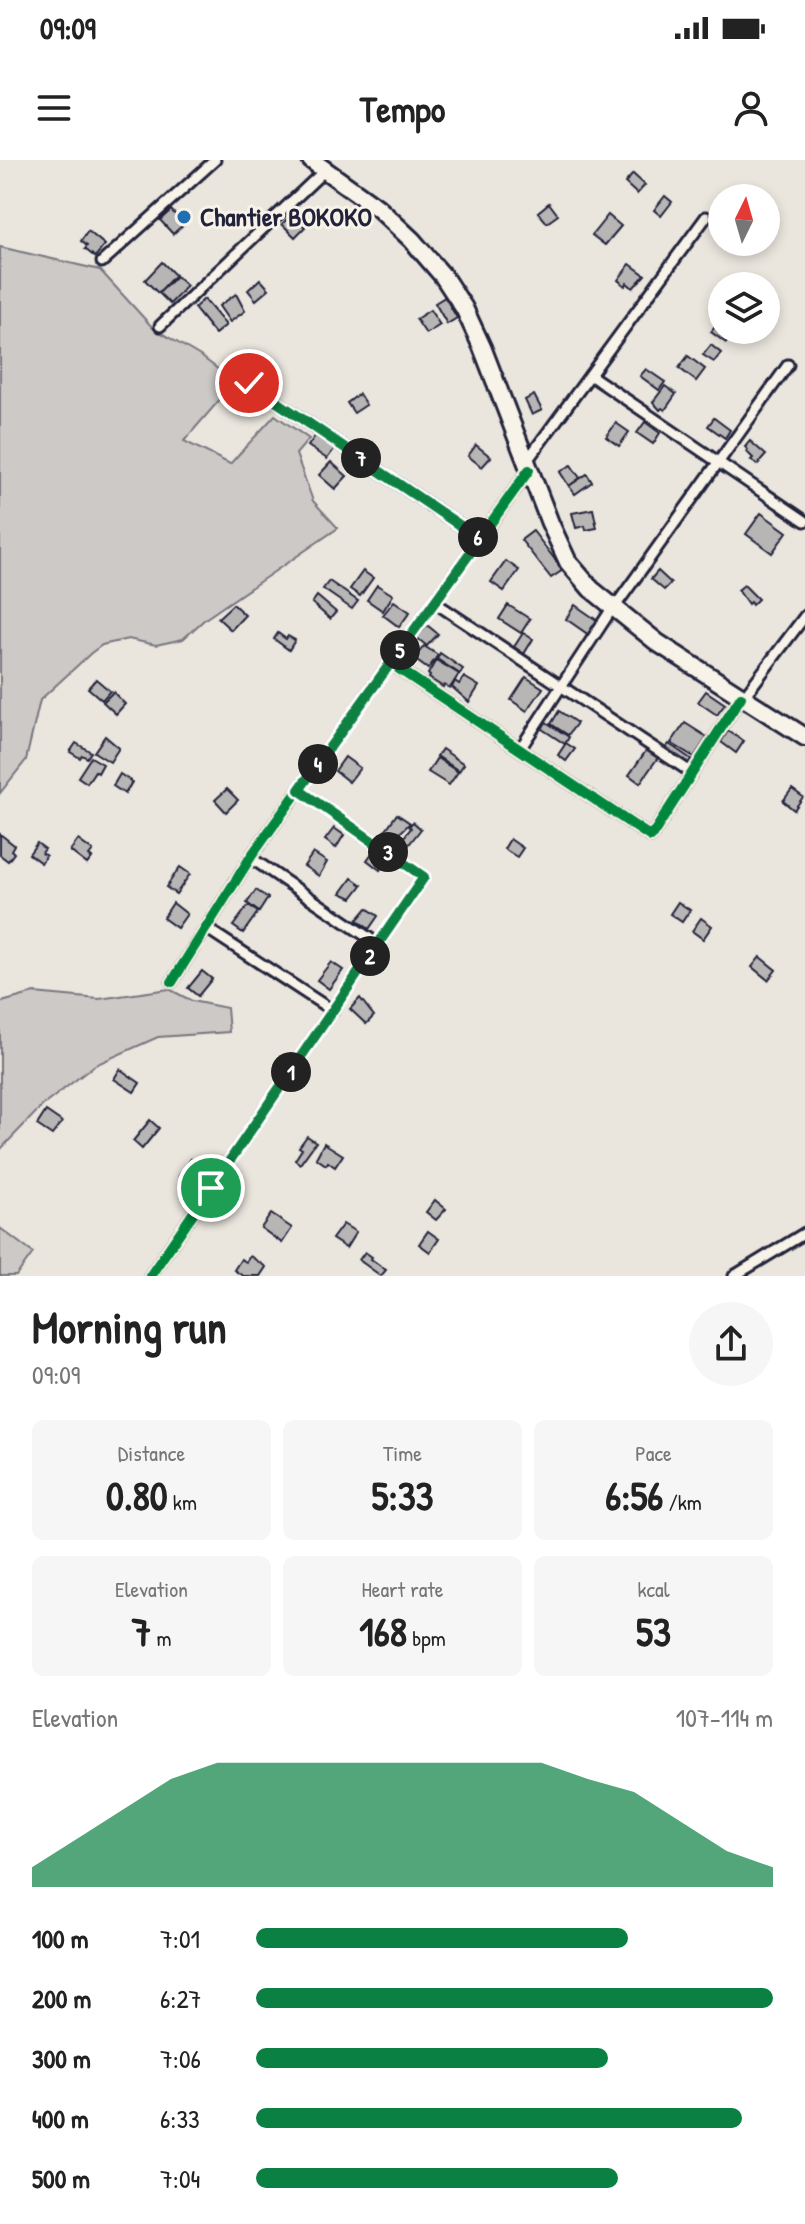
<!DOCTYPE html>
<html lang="en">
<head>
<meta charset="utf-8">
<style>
	body { margin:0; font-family:"Patrick Hand",sans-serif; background:#f6f6f6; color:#222; height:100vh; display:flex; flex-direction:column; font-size:30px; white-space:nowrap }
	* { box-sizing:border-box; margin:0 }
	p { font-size:26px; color:#767676 }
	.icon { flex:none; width:44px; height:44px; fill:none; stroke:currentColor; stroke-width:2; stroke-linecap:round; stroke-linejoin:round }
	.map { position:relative; height:1116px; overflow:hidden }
	.details { display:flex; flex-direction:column; background:#fff; flex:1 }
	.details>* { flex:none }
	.needle { width:52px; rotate:5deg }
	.controls { position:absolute; left:708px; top:24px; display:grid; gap:16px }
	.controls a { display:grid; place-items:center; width:72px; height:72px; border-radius:50%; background:#fff; box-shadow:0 4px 12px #0003; font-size:40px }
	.pin { position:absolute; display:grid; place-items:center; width:68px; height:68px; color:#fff; margin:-34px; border:4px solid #fff; border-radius:50%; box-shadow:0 2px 8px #0007 }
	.km { position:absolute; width:40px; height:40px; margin:-20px; border-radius:50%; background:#222; color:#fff; font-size:22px; line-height:40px; text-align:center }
	.round { display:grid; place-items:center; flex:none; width:84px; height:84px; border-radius:42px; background:#f6f6f6 }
	.summary { display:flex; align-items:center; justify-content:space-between; height:136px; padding:0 32px }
	h1 { font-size:44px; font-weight:700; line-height:60px }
	.figures { display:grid; grid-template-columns:repeat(3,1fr); gap:12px; height:136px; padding:8px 32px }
	.figures div { display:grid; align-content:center; border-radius:12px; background:#f6f6f6; text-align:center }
	.figures b { font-size:40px; font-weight:700 }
	.figures small { font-size:22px; font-weight:400 }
	.figures p { font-size:22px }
	.chart { height:224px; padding:16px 32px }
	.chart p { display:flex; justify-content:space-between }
	.chart svg { width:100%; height:144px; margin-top:8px; fill:#0b8043; opacity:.7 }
	ul { padding:0 32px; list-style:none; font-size:26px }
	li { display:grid; grid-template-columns:128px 96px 1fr; align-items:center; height:60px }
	li i { height:20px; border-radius:10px; background:#0b8043 }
	.status { display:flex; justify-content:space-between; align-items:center; height:56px; padding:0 40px; background:#fff; direction:ltr }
	.status svg { height:22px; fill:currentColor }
	header { display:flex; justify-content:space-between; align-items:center; height:104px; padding:0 32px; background:#fff; font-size:36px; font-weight:700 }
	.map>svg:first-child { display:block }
	.green { fill:#cdc9c6; stroke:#787680; stroke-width:2 }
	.building { fill:#b8b6b5; stroke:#22223b; stroke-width:2 }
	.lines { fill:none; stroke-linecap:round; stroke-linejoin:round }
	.minor-casing { stroke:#22223b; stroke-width:15 }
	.trunk-casing { stroke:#22223b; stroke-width:22 }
	.minor { stroke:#f7f3e8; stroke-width:9 }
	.trunk { stroke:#f7f3e8; stroke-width:16 }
	.cycleway-casing { stroke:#f7f3e8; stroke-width:15 }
	.cycleway { stroke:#00873e; stroke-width:10 }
	.route-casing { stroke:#fff; stroke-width:16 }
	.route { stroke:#0b8043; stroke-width:10 }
	.poi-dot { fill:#1f6fb2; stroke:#f7f3e8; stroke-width:3 }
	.labels { text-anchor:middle; stroke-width:6; stroke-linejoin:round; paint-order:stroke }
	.poi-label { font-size:26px; font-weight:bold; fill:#22223b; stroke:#f7f3e8; text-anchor:start }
</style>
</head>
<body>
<div class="status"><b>09:09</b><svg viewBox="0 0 49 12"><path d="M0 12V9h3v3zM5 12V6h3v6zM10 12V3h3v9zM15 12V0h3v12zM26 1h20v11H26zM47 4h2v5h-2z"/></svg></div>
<header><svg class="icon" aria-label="menu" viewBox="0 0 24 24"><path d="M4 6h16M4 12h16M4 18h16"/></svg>Tempo<svg class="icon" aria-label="person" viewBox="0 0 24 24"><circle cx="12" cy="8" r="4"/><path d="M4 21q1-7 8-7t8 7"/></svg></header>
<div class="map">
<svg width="805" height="1116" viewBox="0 0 805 1116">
	<rect width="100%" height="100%" fill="#eae6de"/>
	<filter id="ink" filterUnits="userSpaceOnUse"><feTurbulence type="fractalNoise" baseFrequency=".0125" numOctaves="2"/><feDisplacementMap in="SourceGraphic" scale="16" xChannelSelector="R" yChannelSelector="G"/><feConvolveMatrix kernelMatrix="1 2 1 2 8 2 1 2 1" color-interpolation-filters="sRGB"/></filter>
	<g filter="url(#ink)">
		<g class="green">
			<polygon points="0,87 100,110 153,168 202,197 235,222 184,281 230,304 275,255 309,279 296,294 313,341 338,368 205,459 183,479 156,485 128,479 102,485 91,493 40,540 26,600 0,633"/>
			<polygon points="169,829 192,841 227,848 229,872 158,877 95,905 42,946 0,990 0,844 2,842 34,833 99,839"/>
			<polygon points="0,1068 33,1093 16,1116 0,1116"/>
		</g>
		<g class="building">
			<polygon points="633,14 645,25 637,34 625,23"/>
			<polygon points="665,36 672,42 661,56 654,50"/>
			<polygon points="549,43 558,55 547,63 538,52"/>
			<polygon points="171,50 184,64 173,74 160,60"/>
			<polygon points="292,54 305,67 295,77 282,64"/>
			<polygon points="608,55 621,66 605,85 592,75"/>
			<polygon points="88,71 105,85 95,97 85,89 87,86 81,81"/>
			<polygon points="162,102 175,115 158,133 145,120"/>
			<polygon points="630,104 645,115 633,128 627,123 625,126 618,120"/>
			<polygon points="176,116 187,126 170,144 159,133"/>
			<polygon points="260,119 269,129 256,140 248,130"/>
			<polygon points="236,134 245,151 230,162 219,146"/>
			<polygon points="445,137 457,158 447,164 435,143"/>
			<polygon points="204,139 226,165 215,174 194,148"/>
			<polygon points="430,150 440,165 426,174 416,159"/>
			<polygon points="717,164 722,170 732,176 726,183 711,172"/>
			<polygon points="711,185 721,193 714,202 703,195"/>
			<polygon points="688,196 705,209 696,221 679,208"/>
			<polygon points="646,209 665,222 659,230 640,216"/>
			<polygon points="665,226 676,234 665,250 662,248 660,250 653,242"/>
			<polygon points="359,234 366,245 354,253 347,243"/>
			<polygon points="534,235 542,250 532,255 525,240"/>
			<polygon points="714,258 730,270 725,278 708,266"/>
			<polygon points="645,262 660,273 653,284 637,273"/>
			<polygon points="616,263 629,272 619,286 606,277"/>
			<polygon points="315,276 335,288 327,299 308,286"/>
			<polygon points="750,281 766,295 757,305 751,300 753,298 747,292 748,290 745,287"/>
			<polygon points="476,285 491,297 482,307 468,296"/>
			<polygon points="331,302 347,316 335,329 319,315"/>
			<polygon points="571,305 580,318 569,326 560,312"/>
			<polygon points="587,314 592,322 575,334 569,326"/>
			<polygon points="593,349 597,368 586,370 585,366 576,368 572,353"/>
			<polygon points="761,353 787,372 772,393 746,374"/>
			<polygon points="533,371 563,410 551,418 521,380"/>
			<polygon points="506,401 519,410 504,431 491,422"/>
			<polygon points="363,411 373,418 360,436 350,429"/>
			<polygon points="658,411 671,423 664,430 651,419"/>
			<polygon points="329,421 358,441 352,449 323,429"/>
			<polygon points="377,425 393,435 383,451 367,440"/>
			<polygon points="744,425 758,439 752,445 750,442 748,444 738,430"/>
			<polygon points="317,436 336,452 330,459 312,443"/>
			<polygon points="394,441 410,452 399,467 383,455"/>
			<polygon points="233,444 245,455 231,470 218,458"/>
			<polygon points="508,445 530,459 521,473 499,459"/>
			<polygon points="575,445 598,461 589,475 566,459"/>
			<polygon points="427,465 438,474 427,486 417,478"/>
			<polygon points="278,473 286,479 288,476 295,480 289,490 274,479"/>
			<polygon points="523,473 533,479 524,494 514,487"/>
			<polygon points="424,486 438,495 428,509 414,499"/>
			<polygon points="440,493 463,509 460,514 437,499"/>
			<polygon points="436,500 459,514 450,528 444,525 443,527 429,518 430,516 428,514"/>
			<polygon points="464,517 479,526 469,542 452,527 455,521 459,524"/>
			<polygon points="526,517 543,528 527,551 511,540"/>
			<polygon points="96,519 110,531 102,540 88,528"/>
			<polygon points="706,531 725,544 717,555 698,542"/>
			<polygon points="113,532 125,544 116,554 103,542"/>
			<polygon points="559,551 577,563 568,575 551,564"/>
			<polygon points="546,562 569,577 565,584 542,569"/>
			<polygon points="685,563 707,577 694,597 671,583"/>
			<polygon points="728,571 744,581 736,593 721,582"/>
			<polygon points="105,576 119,588 110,602 94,592"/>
			<polygon points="76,583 91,592 87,598 82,595 80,598 70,592"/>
			<polygon points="566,583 575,589 566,601 558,595"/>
			<polygon points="669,584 691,599 688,604 665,589"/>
			<polygon points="648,588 659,596 640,623 629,615"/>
			<polygon points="442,589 464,604 459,611 437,596"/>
			<polygon points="91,597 103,604 98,613 95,611 87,623 78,617"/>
			<polygon points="345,597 360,608 349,622 335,611"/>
			<polygon points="437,598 458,612 449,625 428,612"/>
			<polygon points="120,614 132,622 125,634 113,626"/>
			<polygon points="227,629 238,640 226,652 215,640"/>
			<polygon points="792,629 803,637 794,650 783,641"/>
			<polygon points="397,654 410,663 394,679 384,672"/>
			<polygon points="413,662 421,669 400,696 393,691 411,668 409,666"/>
			<polygon points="334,668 344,675 336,688 325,680"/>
			<polygon points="0,674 14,685 11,690 14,693 8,701 0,695"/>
			<polygon points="510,679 523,688 517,697 504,689"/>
			<polygon points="78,680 93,691 89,696 92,698 87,704 70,691"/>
			<polygon points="37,683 45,689 42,693 46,696 41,703 29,694"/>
			<polygon points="373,692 386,702 380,710 367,700"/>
			<polygon points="313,693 327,702 319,716 304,706"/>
			<polygon points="180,707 190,714 176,734 166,727"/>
			<polygon points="352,718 362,725 352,738 341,733"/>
			<polygon points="256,730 268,738 259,752 247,743"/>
			<polygon points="678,742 690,750 682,762 670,754"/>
			<polygon points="173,743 187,754 177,768 163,758"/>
			<polygon points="248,746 258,752 243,773 233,766"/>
			<polygon points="367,748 378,756 369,769 357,760"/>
			<polygon points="701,758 712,766 703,779 692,771"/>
			<polygon points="760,797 776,810 768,820 752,807"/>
			<polygon points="331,802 343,810 329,829 317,820"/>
			<polygon points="202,811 212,819 198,836 188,828"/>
			<polygon points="360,838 374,856 366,864 350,849"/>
			<polygon points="120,909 140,923 134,932 114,919"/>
			<polygon points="46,951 62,962 52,975 37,965"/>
			<polygon points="150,960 159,968 142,989 133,981"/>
			<polygon points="307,976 316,982 300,1004 295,1000 302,989 299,987"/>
			<polygon points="324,983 343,995 335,1007 328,1002 326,1005 316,998"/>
			<polygon points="191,999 196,1003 198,1000 207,1007 200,1016 203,1018 195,1028 179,1016"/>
			<polygon points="435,1040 446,1049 436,1060 426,1052"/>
			<polygon points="271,1054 292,1068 282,1083 261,1068"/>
			<polygon points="343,1064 356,1072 346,1088 332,1079"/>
			<polygon points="428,1071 439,1079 430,1092 419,1084"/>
			<polygon points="365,1092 372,1097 371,1099 386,1110 381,1116 359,1100"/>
			<polygon points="250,1096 266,1107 260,1116 243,1116 234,1110 241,1099 246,1102"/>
		</g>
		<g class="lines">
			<defs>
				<g id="minor">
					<polyline points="102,102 215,0"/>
					<polyline points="160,166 325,10"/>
					<polyline points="590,215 805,361"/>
					<polyline points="249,223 480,379"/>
					<polyline points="526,302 706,57"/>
					<polyline points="434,442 692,613"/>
					<polyline points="614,448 788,205"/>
					<polyline points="390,503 651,677 741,537"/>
					<polyline points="743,538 805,456"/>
					<polyline points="520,589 613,447"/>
					<polyline points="251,698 378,784"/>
					<polyline points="206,768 333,851"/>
					<polyline points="172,822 252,695 529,310"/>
					<polyline points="150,1116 424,717 299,630"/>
					<polyline points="734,1116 805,1073"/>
				</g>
				<polyline id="trunk" points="311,0 378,48 412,80 443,116 464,148 482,187 550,363 568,402 591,429 658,483 805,577"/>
			</defs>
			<use href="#minor" class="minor-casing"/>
			<use href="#trunk" class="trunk-casing"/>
			<use href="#minor" class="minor"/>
			<use href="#trunk" class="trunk"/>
			<defs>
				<g id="cycleway">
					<polyline points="390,503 651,677 741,537"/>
					<polyline points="172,822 252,695 529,310"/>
					<polyline points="150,1116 424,717 299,630"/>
				</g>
			</defs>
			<use href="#cycleway" class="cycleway-casing"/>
			<use href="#cycleway" class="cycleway"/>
		</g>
	</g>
	<g class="lines" filter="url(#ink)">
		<defs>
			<polyline id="route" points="211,1028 424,717 299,630 480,379 249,223"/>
		</defs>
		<use href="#route" class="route-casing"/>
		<use href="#route" class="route"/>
	</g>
	<circle class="poi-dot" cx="184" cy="57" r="8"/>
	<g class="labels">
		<g class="poi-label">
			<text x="200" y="66">Chantier BOKOKO</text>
		</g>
	</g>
</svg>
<div class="controls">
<a><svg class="needle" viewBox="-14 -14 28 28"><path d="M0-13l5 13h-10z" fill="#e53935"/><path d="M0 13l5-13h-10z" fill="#767676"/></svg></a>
<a><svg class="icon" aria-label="layers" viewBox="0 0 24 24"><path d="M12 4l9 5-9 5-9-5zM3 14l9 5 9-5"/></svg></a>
</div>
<div class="pin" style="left:211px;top:1028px;background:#1e9e55"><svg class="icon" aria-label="arrive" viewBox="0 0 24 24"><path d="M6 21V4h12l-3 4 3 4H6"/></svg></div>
<div class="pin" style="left:249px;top:223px;background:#d93025"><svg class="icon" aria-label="check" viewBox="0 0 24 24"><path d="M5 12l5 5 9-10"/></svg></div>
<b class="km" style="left:291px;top:912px">1</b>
<b class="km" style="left:370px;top:796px">2</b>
<b class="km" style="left:388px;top:692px">3</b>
<b class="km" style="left:318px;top:604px">4</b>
<b class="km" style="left:400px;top:490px">5</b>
<b class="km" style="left:478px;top:377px">6</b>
<b class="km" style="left:361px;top:298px">7</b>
</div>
<section class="details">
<div class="summary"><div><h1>Morning run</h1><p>09:09</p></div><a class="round"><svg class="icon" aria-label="share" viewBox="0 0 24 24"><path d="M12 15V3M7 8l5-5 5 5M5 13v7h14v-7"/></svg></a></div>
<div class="figures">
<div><p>Distance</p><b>0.80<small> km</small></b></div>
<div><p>Time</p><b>5:33</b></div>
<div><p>Pace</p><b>6:56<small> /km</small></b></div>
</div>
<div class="figures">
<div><p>Elevation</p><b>7<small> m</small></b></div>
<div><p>Heart rate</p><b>168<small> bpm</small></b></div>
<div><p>kcal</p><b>53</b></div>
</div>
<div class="chart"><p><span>Elevation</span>107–114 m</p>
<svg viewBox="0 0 160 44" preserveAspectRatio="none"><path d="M0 44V38L10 29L20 20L30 11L40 6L50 6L60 6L70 6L80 6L90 6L100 6L110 6L120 11L130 15L140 24L150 33L160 38V44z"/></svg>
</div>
<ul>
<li><b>100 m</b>7:01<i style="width:72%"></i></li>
<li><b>200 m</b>6:27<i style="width:100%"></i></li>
<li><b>300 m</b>7:06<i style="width:68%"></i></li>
<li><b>400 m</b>6:33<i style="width:94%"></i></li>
<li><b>500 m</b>7:04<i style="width:70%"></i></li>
</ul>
</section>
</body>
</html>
